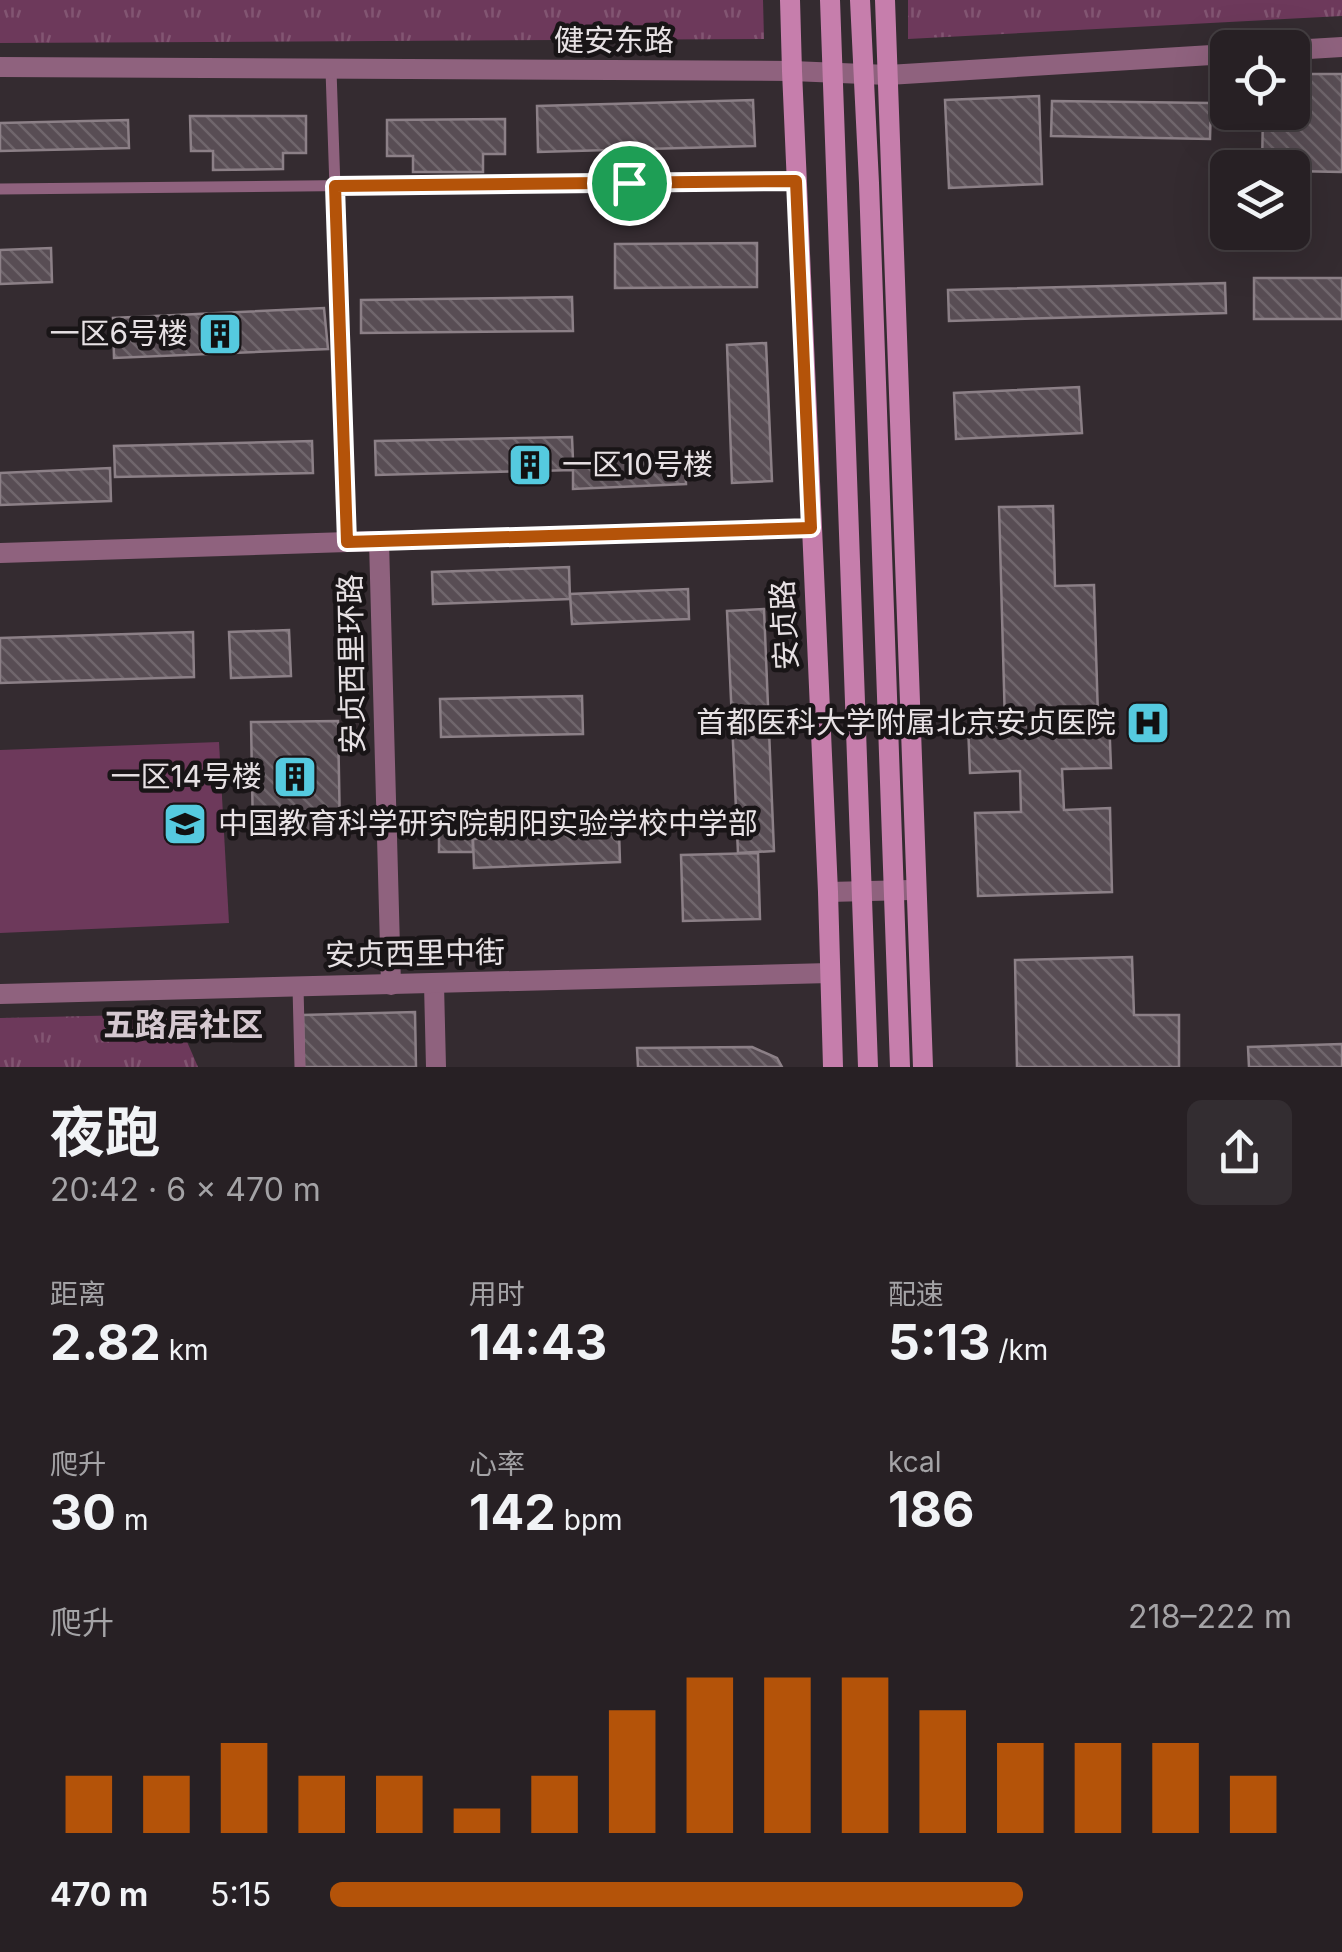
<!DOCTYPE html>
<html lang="zh">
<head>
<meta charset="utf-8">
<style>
	body { margin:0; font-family:Inter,"Noto Sans SC",sans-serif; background:#332d31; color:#f1f3f6; height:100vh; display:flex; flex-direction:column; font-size:38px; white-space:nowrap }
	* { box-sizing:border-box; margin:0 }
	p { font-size:32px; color:#a4a3a6 }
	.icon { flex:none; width:55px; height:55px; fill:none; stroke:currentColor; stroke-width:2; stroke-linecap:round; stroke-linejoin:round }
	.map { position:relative; height:1067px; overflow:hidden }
	.sheet { display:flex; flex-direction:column; background:#272024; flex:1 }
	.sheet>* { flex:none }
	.fabs { position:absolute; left:1210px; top:30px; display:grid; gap:20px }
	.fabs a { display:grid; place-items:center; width:100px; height:100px; border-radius:15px; background:#272024; box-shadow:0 10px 40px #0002,0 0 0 2px #433e41; font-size:50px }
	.pin { position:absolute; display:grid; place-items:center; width:85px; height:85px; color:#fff; margin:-42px; border:5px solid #fff; border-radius:50%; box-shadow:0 2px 10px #0007 }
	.round { display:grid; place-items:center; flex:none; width:105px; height:105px; border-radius:15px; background:#332d31 }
	.summary { display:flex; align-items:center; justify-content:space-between; height:170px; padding:0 50px }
	h1 { font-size:55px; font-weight:700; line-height:75px }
	.figures { display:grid; grid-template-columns:repeat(3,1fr); gap:15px; height:170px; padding:10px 50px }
	.figures div { display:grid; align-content:center }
	.figures b { font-size:50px; font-weight:700 }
	.figures small { font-size:28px; font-weight:400 }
	.figures p { font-size:28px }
	.chart { height:280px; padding:20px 50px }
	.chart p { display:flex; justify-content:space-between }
	.chart svg { width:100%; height:180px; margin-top:10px; stroke:#b45309; stroke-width:6 }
	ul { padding:0 50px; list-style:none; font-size:32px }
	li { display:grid; grid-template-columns:160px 120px 1fr; align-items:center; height:75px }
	li i { height:25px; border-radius:12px; background:#b45309 }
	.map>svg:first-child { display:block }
	.grass { fill:url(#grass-tufts) }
	.pitch { fill:#6d395b }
	.building { fill:url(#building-back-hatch); stroke:#8c8087; stroke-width:2.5 }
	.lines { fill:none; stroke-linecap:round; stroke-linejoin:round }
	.lane { stroke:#8f627e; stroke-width:11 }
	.street { stroke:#8f627e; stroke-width:20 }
	.secondary { stroke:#c67eac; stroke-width:20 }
	.route-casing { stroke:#fff; stroke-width:20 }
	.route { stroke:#b45309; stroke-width:12 }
	.labels { text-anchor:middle; stroke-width:9; stroke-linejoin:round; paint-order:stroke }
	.street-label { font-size:30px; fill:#e7e1e4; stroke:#191517 }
	.poi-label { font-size:30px; fill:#e7e1e4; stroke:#191517; text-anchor:end }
	.neighbourhood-label { font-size:32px; font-weight:bold; fill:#d5c8d0; stroke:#191517 }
</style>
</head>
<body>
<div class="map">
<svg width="1342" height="1067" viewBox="0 0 1342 1067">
	<defs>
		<pattern id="grass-tufts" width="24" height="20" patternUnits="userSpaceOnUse" patternTransform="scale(2.5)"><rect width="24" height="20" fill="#6d395b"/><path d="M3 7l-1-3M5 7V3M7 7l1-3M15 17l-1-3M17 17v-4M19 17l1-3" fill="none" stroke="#825572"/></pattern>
		<pattern id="building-back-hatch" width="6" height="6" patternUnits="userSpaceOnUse" patternTransform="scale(2.5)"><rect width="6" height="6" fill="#584d54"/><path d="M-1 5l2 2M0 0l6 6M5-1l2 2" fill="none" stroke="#70666c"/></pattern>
	</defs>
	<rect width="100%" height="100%" fill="#342b30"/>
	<g class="grass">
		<polygon points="0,0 763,0 764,39 0,43"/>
		<polygon points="908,0 1342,0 1342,16 908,39"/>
		<polygon points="175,1014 198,1067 0,1067 0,1018"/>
	</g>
	<polygon class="pitch" points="219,742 229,923 0,933 0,750"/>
	<g class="building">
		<polygon points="1292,74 1342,74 1342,172 1292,171 1292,168 1262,168 1263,112 1292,112"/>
		<polygon points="1039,96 1042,184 949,188 945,100"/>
		<polygon points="753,100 755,146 538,152 537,106"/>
		<polygon points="1052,101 1211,103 1210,139 1051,136"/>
		<polygon points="190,116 306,116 306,153 283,153 283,169 213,170 213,151 191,151"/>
		<polygon points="505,119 505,154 483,154 483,172 413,172 413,156 387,156 387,120"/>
		<polygon points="128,120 129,148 0,151 0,123"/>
		<polygon points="757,243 757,287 615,288 615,244"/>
		<polygon points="51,248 52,282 0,284 0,250"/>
		<rect x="1254" y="278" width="88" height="41"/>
		<polygon points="1225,283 1226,313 949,321 948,290"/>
		<polygon points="572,297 573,331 361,333 361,300"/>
		<polygon points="324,308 328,349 114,358 113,318"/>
		<polygon points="766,343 772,481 732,483 727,345"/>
		<polygon points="1079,387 1082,433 956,439 954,393"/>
		<polygon points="572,437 573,460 685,456 686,484 573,489 573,470 376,475 375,441"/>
		<polygon points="312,441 313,473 115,477 114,446"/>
		<polygon points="110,468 111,501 0,505 0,473"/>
		<polygon points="1053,506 1055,586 1094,585 1098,717 1109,717 1111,768 1062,769 1064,810 1110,808 1112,892 978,896 975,813 1021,812 1020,771 970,773 968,725 1005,724 999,507"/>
		<polygon points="569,567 570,599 433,604 432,572"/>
		<polygon points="688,589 689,619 572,624 570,594"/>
		<polygon points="764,609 774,851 738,853 727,611"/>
		<polygon points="289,630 291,676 231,678 229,632"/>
		<polygon points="193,632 194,677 0,683 0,638"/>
		<polygon points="582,696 583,734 441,737 440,699"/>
		<polygon points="338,721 340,832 253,833 251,722"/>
		<polygon points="472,820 473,852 439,852 439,821"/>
		<polygon points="619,832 620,862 474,868 473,839"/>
		<polygon points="758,853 760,919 683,921 681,855"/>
		<polygon points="1132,957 1134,1015 1179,1015 1179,1067 1017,1067 1015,960"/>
		<polygon points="415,1012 416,1067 304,1067 303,1015"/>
		<polygon points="1342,1044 1342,1067 1249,1067 1248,1047"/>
		<polygon points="752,1047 777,1058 782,1067 638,1067 637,1048"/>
	</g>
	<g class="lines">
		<g class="lane">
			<polyline points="331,70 347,542"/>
			<polyline points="0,189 796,181"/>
			<polyline points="379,541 811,527"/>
			<polyline points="298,987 300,1067"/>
		</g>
		<g class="street">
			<polyline points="1292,50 1342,47"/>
			<polyline points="0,67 792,71 888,75 1228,54"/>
			<polyline points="0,553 379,541 391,985"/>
			<polyline points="828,892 911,890"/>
			<polyline points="434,984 436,1067"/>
			<polyline points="0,994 830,973"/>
		</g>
		<g class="secondary">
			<polyline points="790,0 792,71 828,892 833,1067"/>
			<polyline points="830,0 868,1067"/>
			<polyline points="860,0 869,183 900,1067"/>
			<polyline points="885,0 923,1067"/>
		</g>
	</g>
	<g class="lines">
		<defs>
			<polygon id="route" points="796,181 811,528 347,542 335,186"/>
		</defs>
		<use href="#route" class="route-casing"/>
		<use href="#route" class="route"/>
	</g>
	<defs>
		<symbol id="building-square" viewBox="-11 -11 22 22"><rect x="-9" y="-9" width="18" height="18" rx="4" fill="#55cadf" stroke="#191517"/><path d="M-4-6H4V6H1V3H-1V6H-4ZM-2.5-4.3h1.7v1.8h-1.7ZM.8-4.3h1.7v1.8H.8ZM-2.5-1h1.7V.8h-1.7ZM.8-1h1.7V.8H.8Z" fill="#111"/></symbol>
		<symbol id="hospital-square" viewBox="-11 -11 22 22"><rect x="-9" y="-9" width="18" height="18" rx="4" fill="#55cadf" stroke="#191517"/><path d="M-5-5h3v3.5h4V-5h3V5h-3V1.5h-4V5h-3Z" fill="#111"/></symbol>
		<symbol id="school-square" viewBox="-11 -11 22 22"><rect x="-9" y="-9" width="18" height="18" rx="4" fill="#55cadf" stroke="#191517"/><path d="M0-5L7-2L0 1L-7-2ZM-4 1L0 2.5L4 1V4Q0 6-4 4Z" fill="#111"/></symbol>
	</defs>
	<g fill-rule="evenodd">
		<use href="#building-square" x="195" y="309" width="50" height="50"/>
		<use href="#building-square" x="505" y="440" width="50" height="50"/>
		<use href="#hospital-square" x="1123" y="698" width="50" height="50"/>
		<use href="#building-square" x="270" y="752" width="50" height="50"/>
		<use href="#school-square" x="160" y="799" width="50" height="50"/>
	</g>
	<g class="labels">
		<g class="street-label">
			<text x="614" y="51">健安东路</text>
			<text transform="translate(785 625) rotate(-93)" y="10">安贞路</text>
			<text transform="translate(352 664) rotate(-91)" y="10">安贞西里环路</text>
			<text transform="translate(415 954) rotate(-1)" y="10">安贞西里中街</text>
		</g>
		<g class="poi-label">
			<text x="188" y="344">一区6号楼</text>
			<text x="562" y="475" text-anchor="start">一区10号楼</text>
			<text x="1116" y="733">首都医科大学附属北京安贞医院</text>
			<text x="262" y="787">一区14号楼</text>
			<text x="218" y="834" text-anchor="start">中国教育科学研究院朝阳实验学校中学部</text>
		</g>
		<g class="neighbourhood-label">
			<text x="183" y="1036">五路居社区</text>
		</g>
	</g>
</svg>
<div class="fabs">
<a><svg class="icon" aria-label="locate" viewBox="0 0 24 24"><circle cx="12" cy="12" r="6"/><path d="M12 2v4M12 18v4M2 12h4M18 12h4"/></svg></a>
<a><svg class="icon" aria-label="layers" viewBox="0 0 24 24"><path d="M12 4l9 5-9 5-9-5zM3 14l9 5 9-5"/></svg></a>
</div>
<div class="pin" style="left:629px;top:183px;background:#1e9e55"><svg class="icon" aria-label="arrive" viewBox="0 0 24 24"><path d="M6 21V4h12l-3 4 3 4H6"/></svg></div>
</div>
<section class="sheet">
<div class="summary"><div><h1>夜跑</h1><p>20:42 · 6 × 470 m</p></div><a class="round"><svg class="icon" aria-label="share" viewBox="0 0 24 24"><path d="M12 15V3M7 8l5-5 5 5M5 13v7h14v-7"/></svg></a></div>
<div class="figures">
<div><p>距离</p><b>2.82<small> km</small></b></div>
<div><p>用时</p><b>14:43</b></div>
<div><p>配速</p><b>5:13<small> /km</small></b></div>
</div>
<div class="figures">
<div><p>爬升</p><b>30<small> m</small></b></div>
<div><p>心率</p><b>142<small> bpm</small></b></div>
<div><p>kcal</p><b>186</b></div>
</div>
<div class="chart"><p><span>爬升</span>218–222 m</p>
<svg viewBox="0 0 160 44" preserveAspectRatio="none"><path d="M5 44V30M15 44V30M25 44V22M35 44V30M45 44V30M55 44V38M65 44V30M75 44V14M85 44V6M95 44V6M105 44V6M115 44V14M125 44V22M135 44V22M145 44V22M155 44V30"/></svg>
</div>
<ul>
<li><b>470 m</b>5:15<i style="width:72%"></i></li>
</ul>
</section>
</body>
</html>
